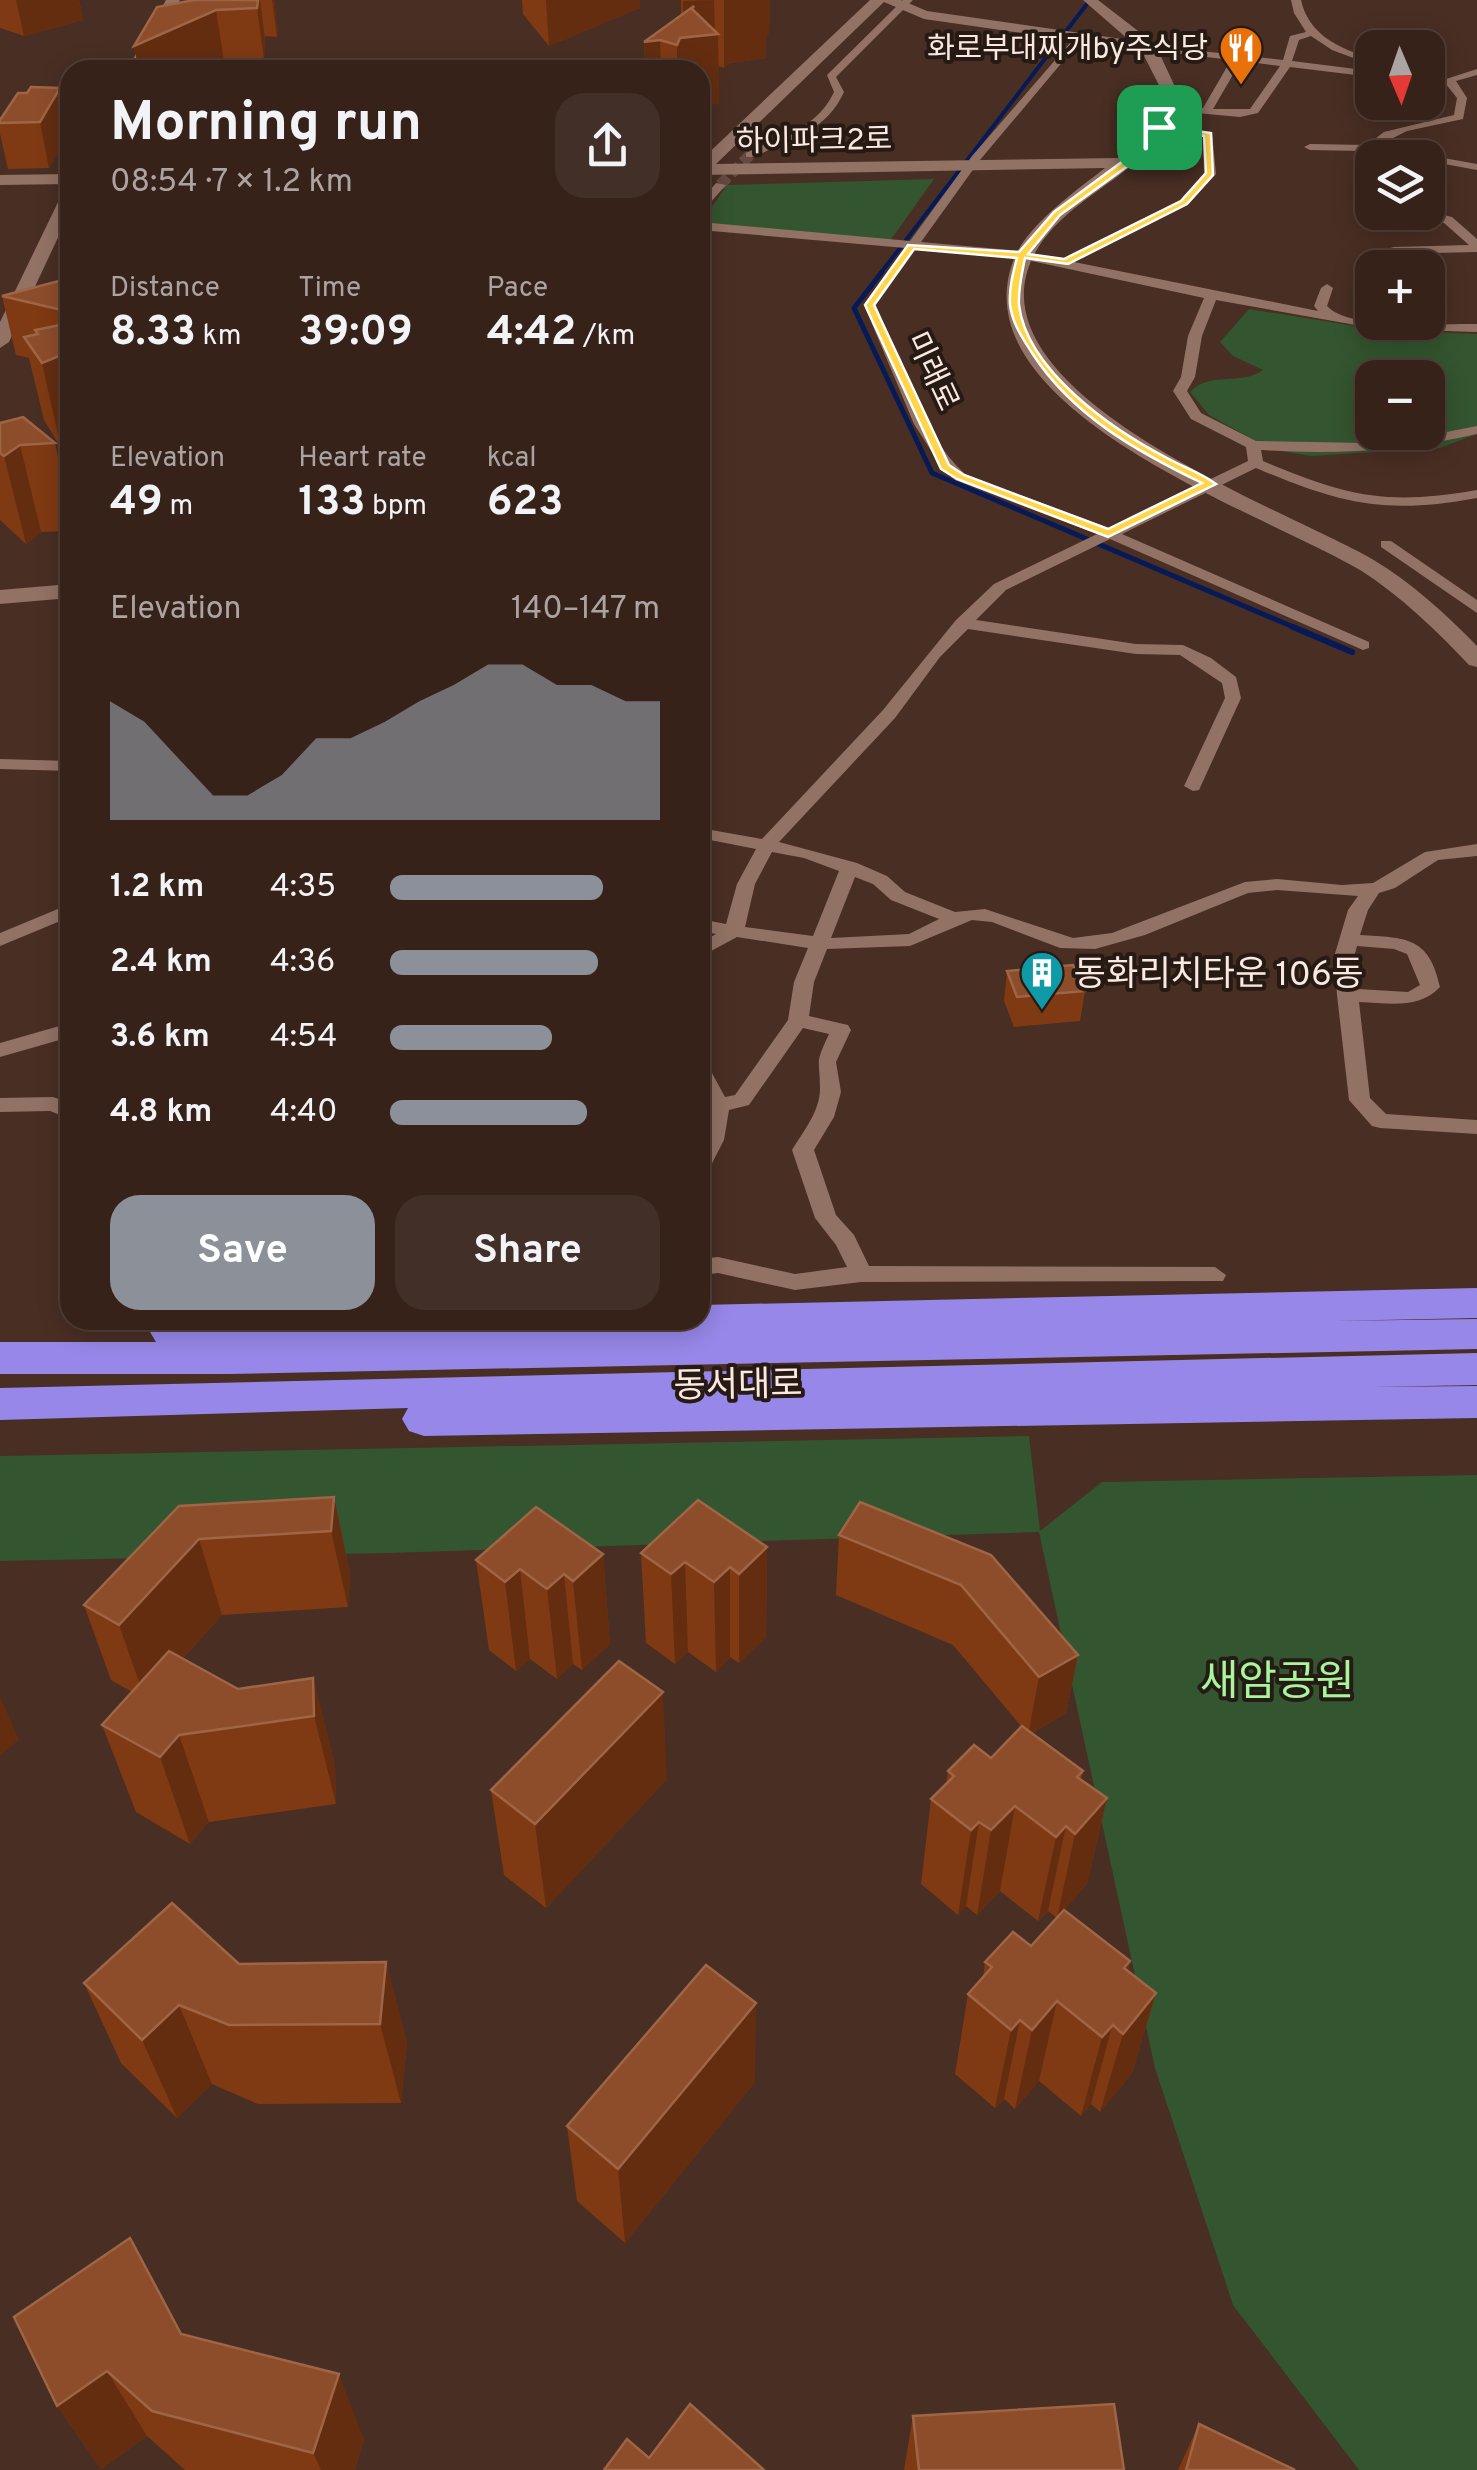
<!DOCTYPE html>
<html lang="en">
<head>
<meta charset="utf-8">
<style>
	body { margin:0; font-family:Overpass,"Noto Sans KR",sans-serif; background:#422f27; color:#f1f3f6; height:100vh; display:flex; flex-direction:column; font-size:38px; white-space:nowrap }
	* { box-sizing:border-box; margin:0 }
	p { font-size:32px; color:#aaa4a2 }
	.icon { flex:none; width:55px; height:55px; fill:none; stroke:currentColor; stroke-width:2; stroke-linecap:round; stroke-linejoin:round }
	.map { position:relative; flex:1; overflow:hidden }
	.sheet { position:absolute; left:60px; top:60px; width:650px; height:1270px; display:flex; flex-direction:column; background:#37221a; border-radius:30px; box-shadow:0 5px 25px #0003,0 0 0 2px #513f39 }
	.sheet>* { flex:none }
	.needle { width:65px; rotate:178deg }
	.controls { position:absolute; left:1355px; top:30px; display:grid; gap:20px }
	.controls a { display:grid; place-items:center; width:90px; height:90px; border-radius:20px; background:#37221a; box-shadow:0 5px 25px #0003,0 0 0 2px #513f39; font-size:50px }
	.pin { position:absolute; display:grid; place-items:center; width:85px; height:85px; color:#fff; margin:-42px; border-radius:20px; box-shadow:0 5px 15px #0006 }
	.round { display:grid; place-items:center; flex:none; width:105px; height:105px; border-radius:30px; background:#422f27 }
	.summary { display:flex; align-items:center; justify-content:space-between; height:170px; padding:0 50px }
	h1 { font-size:55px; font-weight:700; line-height:75px }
	.figures { display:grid; grid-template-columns:repeat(3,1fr); gap:15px; height:170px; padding:10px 50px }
	.figures div { display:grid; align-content:center }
	.figures b { font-size:42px; font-weight:700 }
	.figures small { font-size:28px; font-weight:400 }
	.figures p { font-size:28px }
	.chart { height:280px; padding:20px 50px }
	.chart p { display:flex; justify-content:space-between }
	.chart svg { width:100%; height:180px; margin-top:10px; fill:#8c9099; opacity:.7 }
	.primary-button { display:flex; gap:20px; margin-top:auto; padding:20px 50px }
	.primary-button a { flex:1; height:115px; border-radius:30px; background:#8c9099; color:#fff; font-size:40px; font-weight:700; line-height:115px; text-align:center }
	.primary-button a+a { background:#422f27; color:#f1f3f6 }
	ul { padding:0 50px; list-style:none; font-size:32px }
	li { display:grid; grid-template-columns:160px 120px 1fr; align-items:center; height:75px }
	li i { height:25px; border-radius:12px; background:#8c9099 }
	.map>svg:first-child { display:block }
	.green { fill:#33552f; fill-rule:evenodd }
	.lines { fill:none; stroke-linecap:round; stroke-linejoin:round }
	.stream-far2 { stroke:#061a58; stroke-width:4 }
	.stream-far1 { stroke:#061a58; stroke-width:5 }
	.stream { stroke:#061a58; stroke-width:6 }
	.street-tunnel { stroke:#644a40; stroke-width:11; stroke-dasharray:11 5; stroke-linecap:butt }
	.street { fill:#927265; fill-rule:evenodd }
	.secondary { fill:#927265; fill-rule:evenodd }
	.highway { fill:#9787e8; fill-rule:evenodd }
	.wall { fill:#7f3a13 }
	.shaded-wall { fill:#642d10 }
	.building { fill:#8d4d2a; stroke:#9e6546; stroke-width:2.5 }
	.route { fill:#ffd54a; stroke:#fff; stroke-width:2.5; fill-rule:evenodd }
	.labels { text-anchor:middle; stroke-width:8; stroke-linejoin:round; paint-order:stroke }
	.far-poi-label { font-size:30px; fill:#fbe9e1; stroke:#261a15; text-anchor:end }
	.far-street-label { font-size:30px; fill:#fbe9e1; stroke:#261a15 }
	.poi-label { font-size:35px; fill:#fbe9e1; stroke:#261a15; text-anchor:start }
	.street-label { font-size:35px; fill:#fbe9e1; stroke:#261a15 }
	.near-park-label { font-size:42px; fill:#a6f69b; stroke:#261a15 }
</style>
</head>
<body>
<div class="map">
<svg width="1477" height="2470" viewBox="0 0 1477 2470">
	<rect width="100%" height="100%" fill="#492e23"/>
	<g class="green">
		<polygon points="934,179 890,241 700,224 727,185"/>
		<path d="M 1249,309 L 1380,330 L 1477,334 L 1477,434 L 1440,448 L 1311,456 L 1270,449 L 1209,415 L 1190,392 C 1209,371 1240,386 1263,370 L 1233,356 L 1220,342 ZM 1372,378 L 1428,378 L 1428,432 L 1372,432 Z"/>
		<polygon points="1029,1436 1040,1531 1102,1482 1477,1475 1477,2470 1359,2470 1233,2305 1155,2068 1039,1532 389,1553 0,1561 0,1456"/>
	</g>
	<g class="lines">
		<polyline class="stream-far2" points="880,274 1090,0"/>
		<polyline class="stream-far1" points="882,272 854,308 932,473 1298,629"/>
		<polyline class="stream" points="1293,627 1352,652"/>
		<polyline class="street-tunnel" points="720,185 750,155"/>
		<g class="street">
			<path d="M 903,0 L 913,0 L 836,77 L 844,92 C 826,132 790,139 754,157 L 746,157 L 746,153 C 780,136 817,129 834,92 L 827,75 Z"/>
			<path d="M 1291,0 L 1301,0 C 1309,36 1340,48 1372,59 L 1372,65 L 1332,50 L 1311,36 L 1299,40 L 1292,61 L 1372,71 L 1372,77 L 1290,67 L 1258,113 L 1240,117 L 1163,110 L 1167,105 L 1203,108 L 1231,60 L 1150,50 L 1146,45 L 1283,60 L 1290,36 L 1306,32 L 1294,13 ZM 1241,61 L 1280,66 L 1250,109 L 1213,109 Z"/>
			<path d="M 1076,36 L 1080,41 L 980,160 L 921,242 L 1022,251 L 1061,260 L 1180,200 L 1204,173 L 1203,137 L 1155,129 L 1155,125 L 1212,133 L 1216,174 L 1188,204 L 1074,262 L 1318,311 L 1314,306 L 1321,288 L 1327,284 L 1333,288 L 1327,306 C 1349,331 1441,323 1477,324 L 1477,332 L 1378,329 L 1216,300 L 1202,336 L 1195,377 L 1187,391 L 1201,413 L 1256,441 L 1366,443 L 1421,437 L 1477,426 L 1477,434 C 1405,451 1334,455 1261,450 L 1263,461 C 1346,496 1386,506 1477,490 L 1477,498 C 1385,515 1341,504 1256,468 L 1122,534 L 1369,642 L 1369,648 L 1363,650 L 1110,539 L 1006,590 L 976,620 L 1136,644 L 1183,645 L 1211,658 L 1236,677 L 1241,698 L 1199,790 L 1193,791 L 1184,786 L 1225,698 L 1222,683 L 1180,655 L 1136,654 L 968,629 L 940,657 L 895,718 L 779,842 L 857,863 L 887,876 L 905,892 L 955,912 L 985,909 L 1073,938 L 1112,933 L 1245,882 L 1277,879 L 1342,885 L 1373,883 L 1425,852 L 1477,844 L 1477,856 L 1438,860 L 1395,888 L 1379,893 L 1368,910 L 1360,935 C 1406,938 1429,936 1440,987 C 1418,1010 1389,1003 1359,1002 L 1370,1098 L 1386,1114 L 1477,1120 L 1477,1134 L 1380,1128 L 1372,1126 L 1349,1100 L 1337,995 L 1334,957 L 1348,910 L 1358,896 L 1277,890 L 1248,893 L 1145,935 L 1095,949 L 1060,948 L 992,922 L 972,920 L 910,946 L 827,949 L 814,982 L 809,1016 L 848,1025 L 851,1030 L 836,1062 L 841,1092 L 834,1117 L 814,1150 L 836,1215 L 854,1235 L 869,1266 L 1215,1267 L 1226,1275 L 1223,1281 L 861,1282 L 795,1290 L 718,1273 L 700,1275 L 700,1259 L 718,1257 L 795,1274 L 847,1267 L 836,1245 L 815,1218 L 792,1150 C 803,1132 820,1111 820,1089 C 820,1058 814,1066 829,1034 L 803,1028 L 749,1105 L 729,1110 L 724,1140 L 708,1171 L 700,1173 L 700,1144 L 708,1105 L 700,1089 L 700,1062 L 707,1064 L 725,1097 L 735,1095 L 788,1020 L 794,982 L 808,948 L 737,937 L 700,957 L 700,943 L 716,934 L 700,931 L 700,919 L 726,924 L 737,884 L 756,849 L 700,838 L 700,828 L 762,839 L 883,710 L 956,620 L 994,584 L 1097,534 L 955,480 L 942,468 L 914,424 L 864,305 L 905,248 L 700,230 L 700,222 L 910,241 L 972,156 ZM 916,249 L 1022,259 L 1204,298 L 1188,336 L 1181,377 L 1173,391 L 1191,419 L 1246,447 L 1248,461 L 1109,528 L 965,474 C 919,431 900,361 876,305 ZM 772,852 L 804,858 L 839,871 L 813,936 L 745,927 L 755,884 ZM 855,877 L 873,884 L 891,900 L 939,919 L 909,934 L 831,938 ZM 1357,946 L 1394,949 L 1407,954 L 1420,985 L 1408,992 L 1358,989 L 1354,957 Z"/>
			<path d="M 1477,69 L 1477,75 L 1456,81 L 1467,98 L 1463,119 L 1407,131 L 1377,146 L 1477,164 L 1477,170 L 1428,161 L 1428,158 L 1373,152 L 1372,193 C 1359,186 1358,165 1362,151 L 1310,150 L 1304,147 L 1310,144 L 1367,145 L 1384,132 L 1454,115 L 1457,98 L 1445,83 L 1446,79 Z"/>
			<polygon points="716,183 726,185 700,214 700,202"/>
			<polygon points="1428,211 1452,217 1477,239 1477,252 1390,254 1390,248 1394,247 1469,245 1444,223 1393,212"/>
			<polygon points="1381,541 1391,541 1477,600 1477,613 1381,547"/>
			<polygon points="0,759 70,761 70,771 0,769"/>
			<polygon points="70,904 70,917 0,946 0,933"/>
			<polygon points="70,1023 70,1037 0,1057 0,1043"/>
			<polygon points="53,1097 70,1103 70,1119 50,1111 0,1112 0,1098"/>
		</g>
		<g class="secondary">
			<polygon points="166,0 180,0 141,70 127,70"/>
			<path d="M 870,0 L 901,0 L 927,11 L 1129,40 L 1083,0 L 1098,0 L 1155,44 L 1177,91 C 1174,102 1172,117 1166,127 C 1135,180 1062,199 1033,257 C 966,394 1287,510 1372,559 C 1411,582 1446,614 1477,646 L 1477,667 L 1469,665 C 1436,630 1401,596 1360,570 C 1266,514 955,409 1014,259 C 1028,224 1076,191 1105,168 L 700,175 L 700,161 ZM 884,2 L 924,19 L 1141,50 L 1162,91 L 1152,124 L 1118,158 L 716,164 Z"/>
			<polygon points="70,174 70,184 0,185 0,175"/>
			<polygon points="70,189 70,212 9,342 0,348 0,322 62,194"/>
			<polygon points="70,584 70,598 0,604 0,590"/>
		</g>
		<g class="highway">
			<polygon points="1477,1288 1477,1318 1331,1321 1477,1319 1477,1349 229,1374 0,1374 0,1342 156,1342 150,1332 160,1320 700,1320 700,1305"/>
			<polygon points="1477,1353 1477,1385 1372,1387 1477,1386 1477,1418 424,1436 409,1431 402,1419 408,1408 0,1420 0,1388"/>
		</g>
	</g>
	<g class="wall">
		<polygon points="0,0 79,0 83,20 24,36 0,28"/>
		<polygon points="191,0 274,0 278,33 277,37 265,36 264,59 224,61 205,70 139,70 134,46"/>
		<polygon points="522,0 640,0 640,8 549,46 523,14"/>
		<polygon points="681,0 770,0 769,33 766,37 766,58 731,63 724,68 718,66 719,104 700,70 645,70 644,42 681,15"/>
		<polygon points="18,93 70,132 49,168 8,169 0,134 0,120"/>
		<polygon points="70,278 70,444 61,448 44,420 29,358 16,355 2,296"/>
		<polygon points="0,423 55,443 70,508 70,531 41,532 26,544 0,520"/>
		<polygon points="1007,971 1085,991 1080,1021 1014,1027 1004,1001"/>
		<polygon points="334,1497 350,1574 348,1607 222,1615 183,1658 238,1689 313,1678 335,1766 336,1804 209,1822 190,1844 136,1812 102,1725 132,1692 111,1680 84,1605 179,1506"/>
		<polygon points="860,1502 1078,1655 1066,1713 1032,1733 1083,1771 1081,1779 1107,1798 1087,1884 1057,1918 1048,1911 1038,1921 1000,1891 977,1915 966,1906 958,1915 921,1884 931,1799 946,1784 948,1771 991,1758 1021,1726 953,1645 836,1595 839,1535"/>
		<polygon points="767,1547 766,1637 739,1663 730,1657 716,1672 688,1652 675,1664 646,1643 641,1553"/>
		<polygon points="603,1554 610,1644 582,1670 573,1664 557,1679 530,1659 516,1671 489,1650 476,1560"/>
		<polygon points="667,1779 546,1908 504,1875 491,1790"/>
		<polygon points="1031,1946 1130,1961 1128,1970 1156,1993 1132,2073 1100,2112 1091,2104 1081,2116 1039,2081 1015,2109 1004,2099 995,2108 955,2074 968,1994 983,1978 985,1962"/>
		<polygon points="386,1962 407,2043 401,2103 258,2104 212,2084 177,2118 121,2063 84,1983 239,1964"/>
		<polygon points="755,2082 625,2243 577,2201 567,2126"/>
		<polygon points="130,2238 181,2334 364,2439 355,2470 185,2470 147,2436 101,2469 57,2406"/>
		<polygon points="913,2416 1124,2470 904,2470"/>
		<polygon points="1199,2424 1295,2470 1178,2470"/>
	</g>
	<g class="shaded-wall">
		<polygon points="16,0 79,0 83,20 24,36"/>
		<polygon points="258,0 260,0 265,39 264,59 257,8"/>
		<polygon points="272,0 274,0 278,33 277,37"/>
		<polygon points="546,0 640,0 640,8 549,46"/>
		<polygon points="714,0 715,34 718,34 719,104 700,106 700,70 677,70 677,45 680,38 684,38 683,1"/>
		<polygon points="724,0 770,0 769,33 766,37 766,58 731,63 724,68"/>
		<polygon points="216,10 224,61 205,70 139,70 134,46"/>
		<polygon points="660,40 661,70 645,70 644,42"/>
		<polygon points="60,88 70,132 49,168 40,122"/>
		<polygon points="64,354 70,379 70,444 61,448 42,363"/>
		<polygon points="20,445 41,532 26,544 4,456"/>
		<polygon points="334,1497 350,1574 348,1607 331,1531"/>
		<polygon points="199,1539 222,1615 145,1699 119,1625"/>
		<polygon points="767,1547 766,1637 739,1663 739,1574"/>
		<polygon points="603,1554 610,1644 582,1670 573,1581"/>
		<polygon points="685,1562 688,1652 675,1664 671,1574"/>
		<polygon points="730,1567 730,1657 716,1672 714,1582"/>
		<polygon points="520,1569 530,1659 516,1671 505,1582"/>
		<polygon points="564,1574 573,1664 557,1679 547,1589"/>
		<polygon points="1078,1655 1066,1713 1028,1735 1039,1677"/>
		<polygon points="313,1678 335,1766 336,1804 314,1716"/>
		<polygon points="663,1692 667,1779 546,1908 535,1824"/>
		<polygon points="0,1696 19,1740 0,1755"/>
		<polygon points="179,1735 209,1822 190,1844 160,1757"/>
		<polygon points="1107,1798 1087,1884 1057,1918 1075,1834"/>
		<polygon points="1015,1806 1000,1891 977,1915 991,1830"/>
		<polygon points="979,1822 966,1906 958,1915 971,1830"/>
		<polygon points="1066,1826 1048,1911 1038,1921 1056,1837"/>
		<polygon points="1130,1961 1091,2104 1081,2116 1102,2037 1124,1968"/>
		<polygon points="386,1962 407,2043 401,2103 380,2024"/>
		<polygon points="1156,1993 1132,2073 1100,2112 1123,2034"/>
		<polygon points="1057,2001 1039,2081 1015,2109 1032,2030"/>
		<polygon points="756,2003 755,2082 625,2243 618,2169"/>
		<polygon points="179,2005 212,2084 177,2118 142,2040"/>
		<polygon points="1020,2020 1004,2099 995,2108 1011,2030"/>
		<polygon points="107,2371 147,2436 101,2469 57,2406"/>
		<polygon points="339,2374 364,2439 355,2470 321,2470 313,2453"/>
	</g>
	<g class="building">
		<polygon points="194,0 258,0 257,8 216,10 134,46 157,7"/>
		<polygon points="694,6 692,9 718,34 680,38 677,45 660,40 644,42"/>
		<polygon points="281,64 279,70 251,70"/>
		<polygon points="31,87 60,88 40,122 0,123 0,120 18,93 27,93"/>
		<polygon points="70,278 70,312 2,296"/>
		<polygon points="70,323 70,354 64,354 42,363 24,337 38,334 35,330"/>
		<polygon points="23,417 55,443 20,445 4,456 0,453 0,423"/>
		<polygon points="1073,965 1085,991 1017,997 1007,971"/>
		<polygon points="334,1497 331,1531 199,1539 119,1625 84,1605 179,1506"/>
		<polygon points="698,1500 767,1547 739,1574 730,1567 714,1582 685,1562 671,1574 641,1553"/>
		<polygon points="860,1502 991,1555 1078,1655 1039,1677 961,1585 839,1535"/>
		<polygon points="536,1507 603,1554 573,1581 564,1574 547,1589 520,1569 505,1582 476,1560"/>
		<polygon points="169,1651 238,1689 313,1678 314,1716 179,1735 160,1757 102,1725"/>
		<polygon points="619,1661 663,1692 535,1824 491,1790"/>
		<polygon points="1022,1726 1083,1771 1077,1777 1107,1798 1075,1834 1066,1826 1056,1837 1015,1806 991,1830 979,1822 971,1830 931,1799 954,1776 948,1771 974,1745 991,1758"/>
		<polygon points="172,1903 239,1964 386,1962 380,2024 229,2025 179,2005 142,2040 84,1983"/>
		<polygon points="1064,1910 1130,1961 1124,1968 1156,1993 1123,2034 1113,2025 1102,2037 1057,2001 1032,2030 1020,2020 1011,2030 968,1994 992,1967 985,1962 1013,1932 1031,1946"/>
		<polygon points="706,1965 756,2003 618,2169 567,2126"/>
		<polygon points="130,2238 181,2334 339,2374 313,2453 152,2411 107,2371 57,2406 14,2317"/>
		<polygon points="690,2404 764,2470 604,2470 627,2439 649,2458"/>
		<polygon points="1114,2404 1124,2470 919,2470 913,2416"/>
		<polygon points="1199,2424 1295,2470 1186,2470"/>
	</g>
	<path class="route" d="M 1156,125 L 1211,133 L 1213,175 L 1187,204 L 1068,264 L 1025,258 C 1022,273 1018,289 1019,305 C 1027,371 1113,430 1167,458 C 1183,467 1201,473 1216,484 L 1108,537 L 957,479 L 941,469 L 865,305 L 908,245 L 1019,252 L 1054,212 L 1123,161 ZM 1161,129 L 1204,136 L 1206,173 L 1181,201 L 1064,259 L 1028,254 L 1060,215 L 1129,165 ZM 914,249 L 1017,258 C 1013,273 1009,288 1010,304 C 1012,323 1022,337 1032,353 C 1073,416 1136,451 1202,483 L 1108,529 L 964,475 L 949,465 L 874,305 Z"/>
	<defs>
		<symbol id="restaurant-pin" viewBox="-11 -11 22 30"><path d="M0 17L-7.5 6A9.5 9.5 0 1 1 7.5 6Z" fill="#e8710a" stroke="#261a15"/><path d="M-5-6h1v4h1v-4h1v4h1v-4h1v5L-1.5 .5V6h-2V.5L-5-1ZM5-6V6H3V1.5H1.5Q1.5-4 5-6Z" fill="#fff"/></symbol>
		<symbol id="building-pin" viewBox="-11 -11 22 30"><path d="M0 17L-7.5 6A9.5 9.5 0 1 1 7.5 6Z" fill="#0f9aa8" stroke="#261a15"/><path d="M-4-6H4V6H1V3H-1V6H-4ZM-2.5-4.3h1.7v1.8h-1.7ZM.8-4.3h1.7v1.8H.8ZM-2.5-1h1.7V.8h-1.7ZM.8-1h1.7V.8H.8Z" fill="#fff"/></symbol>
	</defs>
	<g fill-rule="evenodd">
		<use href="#restaurant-pin" x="1216" y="23" width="50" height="68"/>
		<use href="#building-pin" x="1017" y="948" width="50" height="68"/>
	</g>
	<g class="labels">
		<g class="far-poi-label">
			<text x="1208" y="58">화로부대찌개by주식당</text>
		</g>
		<g class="far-street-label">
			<text transform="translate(814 140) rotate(-1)" y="10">하이파크2로</text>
			<text transform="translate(933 371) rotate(65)" y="10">미래로</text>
		</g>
		<g class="poi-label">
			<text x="1074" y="985">동화리치타운 106동</text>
		</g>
		<g class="street-label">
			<text transform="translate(738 1384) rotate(-1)" y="12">동서대로</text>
		</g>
		<g class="near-park-label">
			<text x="1277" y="1695">새암공원</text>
		</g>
	</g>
</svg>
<div class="controls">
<a><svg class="needle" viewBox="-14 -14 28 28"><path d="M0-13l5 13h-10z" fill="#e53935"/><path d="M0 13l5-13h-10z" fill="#aaa4a2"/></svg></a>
<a><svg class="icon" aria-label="layers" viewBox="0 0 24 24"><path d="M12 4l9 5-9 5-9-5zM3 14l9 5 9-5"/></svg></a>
<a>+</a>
<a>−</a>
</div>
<div class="pin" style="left:1159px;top:127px;background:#1e9e55"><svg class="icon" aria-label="arrive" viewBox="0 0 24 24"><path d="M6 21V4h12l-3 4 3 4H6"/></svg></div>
<section class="sheet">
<div class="summary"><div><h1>Morning run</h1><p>08:54 · 7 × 1.2 km</p></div><a class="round"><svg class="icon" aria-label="share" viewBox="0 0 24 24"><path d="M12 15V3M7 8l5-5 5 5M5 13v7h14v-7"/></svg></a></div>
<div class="figures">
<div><p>Distance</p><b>8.33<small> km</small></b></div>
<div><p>Time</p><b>39:09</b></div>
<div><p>Pace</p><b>4:42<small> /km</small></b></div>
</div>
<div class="figures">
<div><p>Elevation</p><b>49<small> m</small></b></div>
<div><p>Heart rate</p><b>133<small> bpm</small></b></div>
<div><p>kcal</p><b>623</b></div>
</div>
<div class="chart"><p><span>Elevation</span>140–147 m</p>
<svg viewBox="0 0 160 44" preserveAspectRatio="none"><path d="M0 44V15L10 20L20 29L30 38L40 38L50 33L60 24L70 24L80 20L90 15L100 11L110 6L120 6L130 11L140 11L150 15L160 15V44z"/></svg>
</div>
<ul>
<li><b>1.2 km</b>4:35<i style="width:79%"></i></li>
<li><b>2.4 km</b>4:36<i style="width:77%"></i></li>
<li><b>3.6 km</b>4:54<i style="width:60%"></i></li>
<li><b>4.8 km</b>4:40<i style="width:73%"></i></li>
</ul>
<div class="primary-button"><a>Save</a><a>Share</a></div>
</section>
</div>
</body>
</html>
